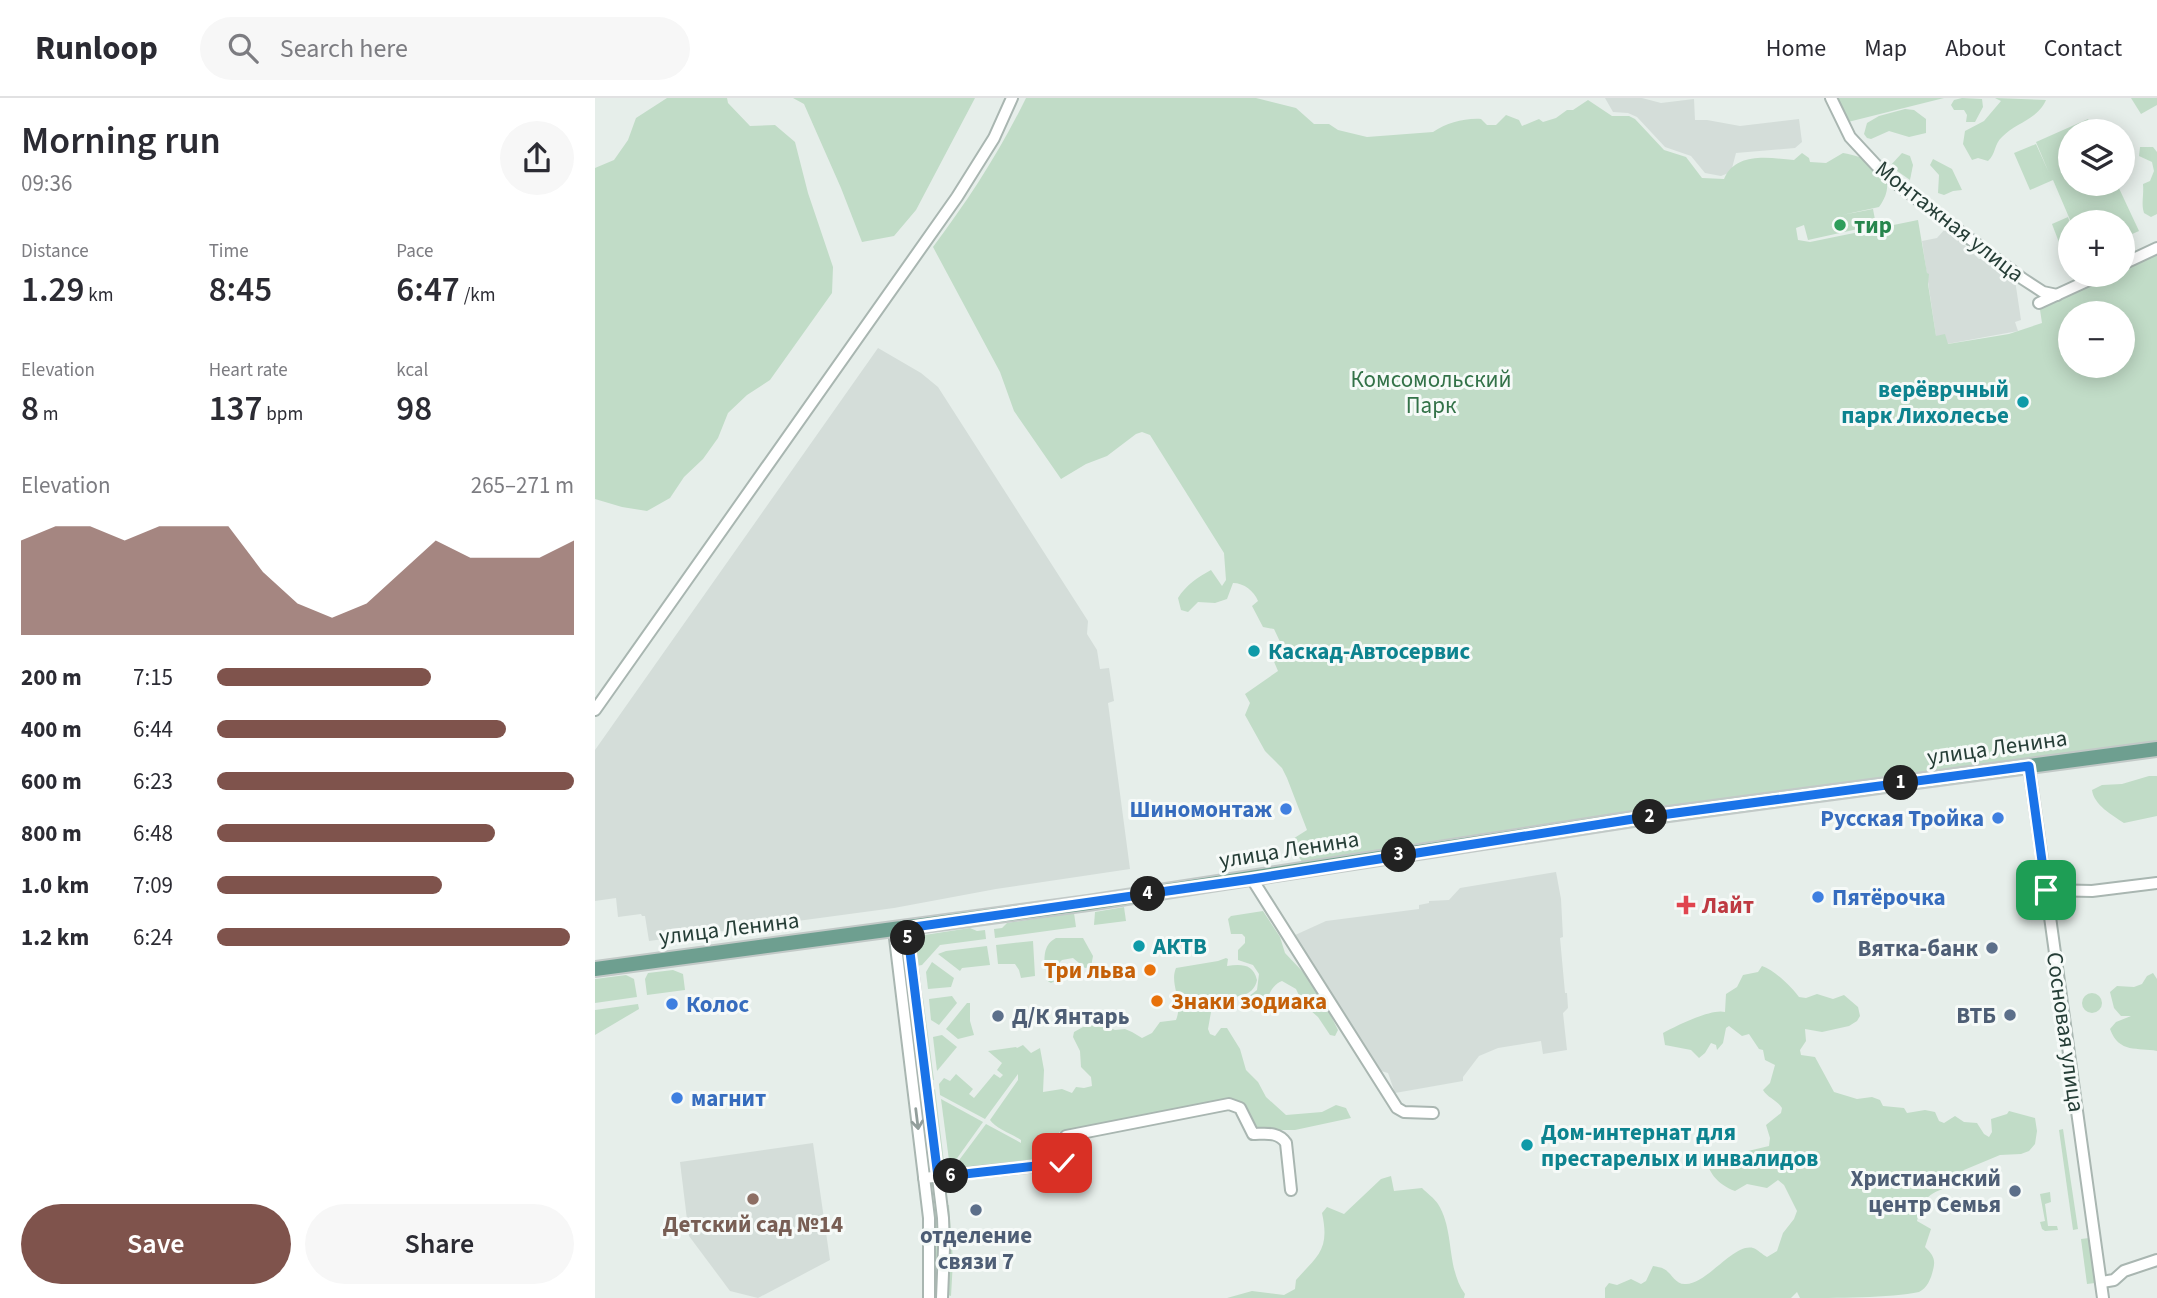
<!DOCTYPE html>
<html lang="en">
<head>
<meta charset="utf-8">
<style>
	body { margin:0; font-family:"Source Sans 3",sans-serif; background:#f7f7f7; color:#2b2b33; height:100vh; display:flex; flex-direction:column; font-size:26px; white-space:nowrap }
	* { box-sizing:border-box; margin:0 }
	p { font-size:23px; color:#7c7c81 }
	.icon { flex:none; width:38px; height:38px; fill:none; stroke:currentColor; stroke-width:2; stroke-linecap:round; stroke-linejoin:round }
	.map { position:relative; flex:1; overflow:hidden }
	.panel { display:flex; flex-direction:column; background:#fff; width:595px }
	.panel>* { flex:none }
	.buttons { position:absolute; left:1463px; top:21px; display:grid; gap:14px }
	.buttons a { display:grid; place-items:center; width:77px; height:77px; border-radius:50%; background:#fff; box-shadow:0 4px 18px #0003; font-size:35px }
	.pin { position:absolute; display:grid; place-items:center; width:60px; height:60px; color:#fff; margin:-30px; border-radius:14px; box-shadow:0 4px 10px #0006 }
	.km { position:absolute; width:35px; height:35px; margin:-18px; border-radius:50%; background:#222; color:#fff; font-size:19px; line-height:35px; text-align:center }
	.round { display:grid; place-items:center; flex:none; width:74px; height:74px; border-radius:37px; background:#f7f7f7 }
	.overview { display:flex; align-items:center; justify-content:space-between; height:119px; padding:0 21px }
	h1 { font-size:38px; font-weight:600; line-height:52px }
	.metrics { display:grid; grid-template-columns:repeat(3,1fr); gap:10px; height:119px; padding:7px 21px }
	.metrics div { display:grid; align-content:center }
	.metrics b { font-size:35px; font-weight:600 }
	.metrics small { font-size:19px; font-weight:400 }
	.metrics p { font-size:19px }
	.chart { height:196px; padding:14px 21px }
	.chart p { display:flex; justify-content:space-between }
	.chart svg { width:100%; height:126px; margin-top:7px; fill:#7f534c; opacity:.7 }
	.primary-button { display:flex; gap:14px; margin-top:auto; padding:14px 21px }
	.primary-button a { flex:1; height:80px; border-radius:42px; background:#7f534c; color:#fff; font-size:28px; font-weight:600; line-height:80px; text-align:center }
	.primary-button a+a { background:#f7f7f7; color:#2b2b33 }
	ul { padding:0 21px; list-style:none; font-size:23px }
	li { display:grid; grid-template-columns:112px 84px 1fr; align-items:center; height:52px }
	li i { height:18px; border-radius:9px; background:#7f534c }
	header { display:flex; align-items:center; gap:42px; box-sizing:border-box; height:98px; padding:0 35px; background:#fff; border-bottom:2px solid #e1e1e2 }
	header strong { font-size:33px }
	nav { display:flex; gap:38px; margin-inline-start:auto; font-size:24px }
	.search { width:490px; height:63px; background:#f7f7f7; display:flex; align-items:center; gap:18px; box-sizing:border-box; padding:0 24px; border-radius:38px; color:#7c7c81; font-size:26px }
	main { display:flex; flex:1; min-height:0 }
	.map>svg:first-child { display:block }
	.built { fill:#d4ddd9 }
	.green { fill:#c1dcc7; fill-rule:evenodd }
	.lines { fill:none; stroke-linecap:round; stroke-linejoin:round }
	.minor-casing { stroke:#a9b6b1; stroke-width:14 }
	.major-casing { stroke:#c2c9c7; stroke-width:18 }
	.minor { stroke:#fff; stroke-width:10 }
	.major { stroke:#6e9f90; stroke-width:14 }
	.oneway { stroke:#929e9b }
	.route-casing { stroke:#fff; stroke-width:14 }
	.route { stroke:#1a73e8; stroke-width:9 }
	.leisure-dot { fill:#2e9e5b; stroke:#f6faf8; stroke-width:2.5 }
	.culture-dot { fill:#0f9aa8; stroke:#f6faf8; stroke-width:2.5 }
	.shop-dot { fill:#3f7fe0; stroke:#f6faf8; stroke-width:2.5 }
	.health-dot { fill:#e0444e; stroke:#f6faf8; stroke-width:2.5 }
	.service-dot { fill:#5c6f8a; stroke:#f6faf8; stroke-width:2.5 }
	.food-dot { fill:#e8710a; stroke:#f6faf8; stroke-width:2.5 }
	.education-dot { fill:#8d6e63; stroke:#f6faf8; stroke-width:2.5 }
	.labels { text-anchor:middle; stroke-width:6; stroke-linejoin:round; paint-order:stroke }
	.street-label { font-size:23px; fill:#263e37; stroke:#f6faf8 }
	.leisure-label { font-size:23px; font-weight:bold; fill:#27864d; stroke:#f6faf8; text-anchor:start }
	.park-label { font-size:23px; fill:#337248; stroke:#f6faf8 }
	.culture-label { font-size:23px; font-weight:bold; fill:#0d838f; stroke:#f6faf8; text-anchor:start }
	.shop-label { font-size:23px; font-weight:bold; fill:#366cbe; stroke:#f6faf8; text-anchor:start }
	.health-label { font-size:23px; font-weight:bold; fill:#be3a42; stroke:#f6faf8; text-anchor:start }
	.service-label { font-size:23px; font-weight:bold; fill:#4e5e75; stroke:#f6faf8; text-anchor:end }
	.food-label { font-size:23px; font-weight:bold; fill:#c56008; stroke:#f6faf8; text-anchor:end }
	.education-label { font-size:23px; font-weight:bold; fill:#785e54; stroke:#f6faf8 }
</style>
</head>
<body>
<header>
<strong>Runloop</strong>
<div class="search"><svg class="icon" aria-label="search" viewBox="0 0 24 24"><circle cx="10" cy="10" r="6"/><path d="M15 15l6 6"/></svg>Search here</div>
<nav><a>Home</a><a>Map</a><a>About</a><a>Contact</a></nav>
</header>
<main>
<section class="panel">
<div class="overview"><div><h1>Morning run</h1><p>09:36</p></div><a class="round"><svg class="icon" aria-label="share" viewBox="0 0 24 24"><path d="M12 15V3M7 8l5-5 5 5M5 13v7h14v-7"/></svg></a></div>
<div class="metrics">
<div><p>Distance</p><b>1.29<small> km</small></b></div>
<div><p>Time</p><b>8:45</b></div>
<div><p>Pace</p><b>6:47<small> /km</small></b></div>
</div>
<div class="metrics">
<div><p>Elevation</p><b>8<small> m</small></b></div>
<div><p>Heart rate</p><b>137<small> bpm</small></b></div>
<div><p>kcal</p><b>98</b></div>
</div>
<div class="chart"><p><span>Elevation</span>265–271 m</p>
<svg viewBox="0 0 160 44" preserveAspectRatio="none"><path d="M0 44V11L10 6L20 6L30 11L40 6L50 6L60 6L70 22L80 33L90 38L100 33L110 22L120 11L130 17L140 17L150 17L160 11V44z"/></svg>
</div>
<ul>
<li><b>200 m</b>7:15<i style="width:60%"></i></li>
<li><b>400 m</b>6:44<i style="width:81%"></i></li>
<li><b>600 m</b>6:23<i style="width:100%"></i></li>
<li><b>800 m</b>6:48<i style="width:78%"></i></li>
<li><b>1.0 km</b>7:09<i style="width:63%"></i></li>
<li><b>1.2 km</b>6:24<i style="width:99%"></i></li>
</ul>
<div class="primary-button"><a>Save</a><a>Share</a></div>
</section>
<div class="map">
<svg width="1562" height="1200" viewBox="0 0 1562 1200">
	<rect width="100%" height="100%" fill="#e6eeea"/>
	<g class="built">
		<polygon points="1010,0 1047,0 1066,5 1099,1 1100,22 1112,22 1145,28 1204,21 1207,44 1200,50 1141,55 1136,74 1126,78 1110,75 1096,58 1070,49 1042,19 1033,15 1018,14"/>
		<polygon points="1351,130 1384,161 1389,160 1420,182 1426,222 1420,224 1423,233 1352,246 1341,238 1327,143 1342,140"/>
		<polygon points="283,250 326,275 343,289 493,523 492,536 502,552 505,571 514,570 519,603 513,605 535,771 401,791 299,810 54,843 50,818 47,818 46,816 23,819 21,800 0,803 0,652"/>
		<polygon points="961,774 966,801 968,839 965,840 970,895 972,895 973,910 968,915 972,952 948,956 946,943 903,950 884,958 868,979 868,983 800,995 793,975 786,973 698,838 731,823 824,811 824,807 834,805 834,803 854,802 865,790"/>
		<polygon points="218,1045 235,1162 163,1200 135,1193 94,1138 85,1064"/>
	</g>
	<g class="green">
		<polygon points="72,0 132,0 133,5 155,28 180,27 200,44 213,95 238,169 237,195 175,282 152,297 133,315 123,340 108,361 89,379 75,400 52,413 27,409 0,401 0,70 19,62 33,42 41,20"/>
		<polygon points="198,0 380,0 321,112 299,138 267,144 246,90 209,6"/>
		<path d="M 431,0 L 661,0 L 701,10 L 719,26 L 734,26 L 743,32 L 772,39 L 838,34 C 852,25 869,20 886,21 L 892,27 L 901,27 L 911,17 L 924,22 L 927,28 L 944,21 L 948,24 L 961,20 L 972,12 L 978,12 L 993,2 L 1017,18 L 1034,18 L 1040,21 L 1069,52 L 1091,59 L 1107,80 L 1129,81 C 1141,53 1175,60 1199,62 L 1207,55 L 1214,60 L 1215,64 L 1231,65 L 1248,55 C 1277,60 1307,77 1284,109 L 1247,117 L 1278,111 L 1281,127 L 1213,142 L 1209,127 L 1201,130 L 1203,142 L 1215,144 L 1323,122 L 1332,175 L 1334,176 L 1333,186 L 1341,238 L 1350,236 L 1353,246 L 1414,236 L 1447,225 L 1444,205 L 1505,177 L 1528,177 L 1528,166 L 1562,150 L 1562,651 L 713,772 L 693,744 L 712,732 L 692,680 L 687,670 L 670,653 L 650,617 L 655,605 L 650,596 L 683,573 L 677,559 L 687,548 L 679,531 L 668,529 L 657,508 L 663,503 C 659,493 649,485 638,485 L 632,501 L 620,505 L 603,504 L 593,514 L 586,512 L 583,500 C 591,487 603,479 616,472 L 627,488 L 631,482 L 629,455 L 555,337 L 547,334 L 541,336 L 512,358 L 491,366 L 466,381 L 419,313 L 405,274 L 338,149 C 374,101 404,55 431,0 ZM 1475,215 L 1528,215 L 1528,268 L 1475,268 Z"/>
		<polygon points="1243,0 1349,0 1253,24"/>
		<polygon points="1367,0 1387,1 1388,9 1380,24 1371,24 1372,17 1369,12 1359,12 1356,7 1359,2"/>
		<path d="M 1400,0 L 1451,2 C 1442,22 1422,24 1407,39 C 1399,46 1401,56 1393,63 L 1383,60 L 1377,62 L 1368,46 L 1370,33 L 1389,23 L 1406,3 Z"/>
		<polygon points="1536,0 1562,0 1562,7 1546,16"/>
		<polygon points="1310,11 1319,12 1331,21 1331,35 1314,39 1294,33 1276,41 1272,40 1269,36 1272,25 1284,18"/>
		<polygon points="1493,21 1499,33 1475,33 1475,86 1522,86 1544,133 1528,140 1528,124 1476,124 1458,82 1435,92 1419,55 1441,46 1454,75 1441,44"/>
		<path d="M 1545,49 L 1558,49 L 1562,54 L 1562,116 L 1556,119 L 1549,115 C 1546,106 1549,97 1548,86 L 1555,83 L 1559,73 L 1557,64 L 1544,58 Z"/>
		<polygon points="1307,55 1315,58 1318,67 1315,82 1295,68"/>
		<polygon points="1338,61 1357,71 1367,92 1358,93 1349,97 1343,95 1344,77 1335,67"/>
		<polygon points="1473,119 1475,125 1475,152 1468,155 1457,126"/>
		<path d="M 1554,678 L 1562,678 L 1562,718 L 1529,725 C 1517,717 1499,707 1497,692 L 1507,687 L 1527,686 Z"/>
		<polygon points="529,809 531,823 499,827 500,814"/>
		<path d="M 668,813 L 685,839 L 690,855 L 709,875 L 733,912 L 743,932 L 740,938 L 735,937 L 723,919 L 708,906 L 701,891 L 687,883 C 672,889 676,904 662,910 L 652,907 L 649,902 L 662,892 L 664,876 L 658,867 L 643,862 L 643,852 L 650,845 L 650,839 L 647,836 L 636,836 L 633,821 L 636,818 Z"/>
		<polygon points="479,815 481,829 400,840 399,831 407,830 412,825"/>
		<polygon points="375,830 382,833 390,832 391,841 345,847 327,867 321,868 319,848 323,838"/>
		<path d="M 461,840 L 488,840 L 498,858 L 496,869 L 490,870 L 478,860 L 467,862 L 463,866 C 463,875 465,881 456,885 L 451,882 C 450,867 445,848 461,840 Z"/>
		<polygon points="438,843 440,878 426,880 424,872 420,866 403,866 401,847"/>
		<polygon points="392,848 395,867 367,870 365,873 343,856 351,853"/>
		<path d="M 631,860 L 633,861 L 632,868 C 647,866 658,866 662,882 C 659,897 646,898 633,900 L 635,904 L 632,908 L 616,914 L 613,931 L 615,936 L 620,938 L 626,930 L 632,930 L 645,951 L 651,972 L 663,984 L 671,999 L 691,1017 L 727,1014 L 741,1007 L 751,1010 L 756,1020 L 700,1032 L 661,1032 L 637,1003 L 464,1034 L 467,1063 L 461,1061 L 356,1073 L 391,1026 L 426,1045 L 426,1042 C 417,1036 400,1030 395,1022 L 423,982 L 423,976 L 390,1021 L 345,997 L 344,986 L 349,980 L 355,983 L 361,976 L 378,991 L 374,996 L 379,1000 L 399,976 L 405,980 L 408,977 L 402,972 L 407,965 L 393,953 L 421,949 L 422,950 L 428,947 L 436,955 L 445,950 L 449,972 L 448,994 L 467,991 L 477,995 L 481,989 L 489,990 L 497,988 L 496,979 L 486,969 L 485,953 L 478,939 L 479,934 L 488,929 L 505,925 L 520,932 L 530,931 L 537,934 L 547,940 L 557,935 L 565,924 L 581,922 C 589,902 574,887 581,870 L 623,863 Z"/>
		<polygon points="337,864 359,880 356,889 333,891 331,874"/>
		<path d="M 1167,868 C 1179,872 1196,888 1204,899 L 1211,900 L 1222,896 L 1238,901 L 1249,897 L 1263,909 L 1265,918 L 1262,923 L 1254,928 L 1227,934 L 1210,931 L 1211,943 L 1205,952 L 1206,957 L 1220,959 L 1239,994 L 1262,1001 L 1277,999 L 1285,1002 L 1288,1008 L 1309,1010 L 1312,1015 L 1330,1012 L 1340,1014 L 1344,1023 L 1349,1025 L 1360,1018 L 1369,1024 L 1382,1025 L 1389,1036 L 1394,1039 L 1397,1034 L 1396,1021 L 1412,1016 L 1414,1013 L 1440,1020 L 1442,1033 L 1440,1046 L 1434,1053 L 1426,1056 L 1405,1057 L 1369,1072 L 1358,1088 C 1334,1094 1329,1099 1322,1123 L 1336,1131 L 1330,1149 C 1338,1157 1341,1161 1338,1172 C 1336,1181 1332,1190 1324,1194 C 1297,1200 1237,1200 1205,1200 L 1202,1194 L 1196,1200 L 1010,1200 L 1010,1190 L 1014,1185 L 1022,1187 L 1036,1181 L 1046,1186 L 1051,1183 L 1058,1168 C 1062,1169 1066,1169 1069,1171 C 1077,1175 1080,1187 1091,1186 C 1112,1186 1139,1145 1158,1150 C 1162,1151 1168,1157 1172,1159 L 1182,1153 L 1188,1135 L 1199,1121 L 1202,1113 L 1189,1087 L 1183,1082 L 1172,1090 L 1152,1086 L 1140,1093 C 1122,1086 1112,1074 1111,1056 L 1116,1056 L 1120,1061 L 1130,1062 L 1153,1053 L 1174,1048 L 1175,1040 L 1171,1027 L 1186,1015 L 1187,1010 C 1182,1002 1173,1000 1168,992 L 1175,985 L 1180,967 L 1170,962 L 1168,952 L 1164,951 L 1154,936 L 1147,938 L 1134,928 L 1131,930 L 1128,945 L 1122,952 L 1121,947 L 1116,945 L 1110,955 L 1104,960 L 1096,952 L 1070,947 L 1068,935 C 1081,928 1117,910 1130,914 L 1131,896 L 1142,889 L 1148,877 L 1163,874 Z"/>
		<polygon points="78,872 88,876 90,892 52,897 50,881 53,875"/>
		<path d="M 1558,875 L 1562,881 L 1562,953 C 1543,949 1524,956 1515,931 L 1521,924 L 1536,918 L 1526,918 L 1519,910 L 1515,894 L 1522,888 L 1539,889 L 1547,886 L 1552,878 Z"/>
		<polygon points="31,877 39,881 42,899 0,905 0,881"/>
		<circle cx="1497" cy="905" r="10"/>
		<polygon points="357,898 362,905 344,927 336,922 334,901"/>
		<polygon points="328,899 339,982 336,983 325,900"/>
		<polygon points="315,902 337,1069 333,1069 311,903"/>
		<polygon points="372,905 375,905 375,923 379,937 363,941 351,931"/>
		<polygon points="43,906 44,911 0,937 0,912"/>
		<polygon points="347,937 362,949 342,973 338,939"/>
		<polygon points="340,991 350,1072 346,1073 337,994"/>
		<polygon points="346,1001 388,1024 355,1070"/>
		<polygon points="1468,1031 1483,1131 1478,1132 1464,1032"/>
		<path d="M 796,1078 L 799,1093 L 827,1090 C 832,1095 839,1100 843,1106 C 860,1133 851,1170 870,1196 L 869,1200 L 632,1200 L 657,1193 L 689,1197 L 700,1191 L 701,1182 C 723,1157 735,1152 727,1115 L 732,1109 L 749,1116 L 786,1081 Z"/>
		<polygon points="1455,1094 1456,1104 1450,1106 1453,1128 1462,1128 1463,1132 1450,1133 1447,1131 1445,1124 1450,1123 1445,1096"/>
		<polygon points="351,1107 354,1107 358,1163 356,1198 353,1197 355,1162"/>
		<polygon points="342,1108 344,1165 340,1165 338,1109"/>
		<polygon points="1494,1140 1500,1185 1492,1186 1486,1141"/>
	</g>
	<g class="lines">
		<defs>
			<g id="minor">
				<polyline points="1236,0 1255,39 1281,67 1302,86 1428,181 1448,194 1462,197"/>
				<polyline points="1528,166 1562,150"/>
				<polyline points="1444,205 1505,177"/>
				<polyline points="0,612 362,99 399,40 417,0"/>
				<polyline points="1434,668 1508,1200"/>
				<polyline points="657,781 802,1010 809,1014 838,1015"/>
				<polyline points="1451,792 1497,793 1562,785"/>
				<polyline points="312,830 348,1120 349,1150 347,1200"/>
				<polyline points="299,832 334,1120 334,1200"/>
				<path d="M 329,1080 L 470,1065 L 467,1044 L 471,1038 L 634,1006 L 645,1010 L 658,1036 C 670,1036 683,1033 691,1045 L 696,1092"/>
				<polyline points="1507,1184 1519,1182 1529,1173 1562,1162"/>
			</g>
			<polyline id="major" points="0,871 493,805 1051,719 1562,651"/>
		</defs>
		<use href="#minor" class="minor-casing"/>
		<use href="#major" class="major-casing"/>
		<use href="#minor" class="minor"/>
		<use href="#major" class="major"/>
	</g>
	<defs><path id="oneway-shaft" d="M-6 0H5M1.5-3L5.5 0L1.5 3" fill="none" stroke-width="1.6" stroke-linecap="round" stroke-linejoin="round" transform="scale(1.75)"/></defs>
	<use class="oneway" href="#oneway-shaft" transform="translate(322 1021) rotate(83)"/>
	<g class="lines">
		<defs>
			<polyline id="route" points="467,1065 343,1079 312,830 657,781 1051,719 1434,668 1451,792"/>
		</defs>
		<use href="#route" class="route-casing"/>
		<use href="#route" class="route"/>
	</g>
	<circle class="leisure-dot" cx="1245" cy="127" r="7"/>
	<g class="culture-dot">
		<circle cx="1428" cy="304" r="7"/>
		<circle cx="659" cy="553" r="7"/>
		<circle cx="544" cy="848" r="7"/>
		<circle cx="932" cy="1047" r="7"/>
	</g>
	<g class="shop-dot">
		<circle cx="691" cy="711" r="7"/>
		<circle cx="1403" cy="720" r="7"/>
		<circle cx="1223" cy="799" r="7"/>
		<circle cx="77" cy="906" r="7"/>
		<circle cx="82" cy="1000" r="7"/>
	</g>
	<path class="health-dot" d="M1087.5 796.5h7v7h7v7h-7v7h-7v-7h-7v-7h7z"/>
	<g class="service-dot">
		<circle cx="1397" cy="850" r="7"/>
		<circle cx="1415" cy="917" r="7"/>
		<circle cx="403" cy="918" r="7"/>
		<circle cx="1420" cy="1093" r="7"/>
		<circle cx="381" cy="1112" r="7"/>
	</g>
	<g class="food-dot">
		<circle cx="555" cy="872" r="7"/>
		<circle cx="562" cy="903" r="7"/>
	</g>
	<circle class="education-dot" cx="158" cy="1101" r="7"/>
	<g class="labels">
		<g class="street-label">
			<text transform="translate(1355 123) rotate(38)" y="8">Монтажная улица</text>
			<text transform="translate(1402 649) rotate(-8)" y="8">улица Ленина</text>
			<text transform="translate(694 751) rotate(-9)" y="8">улица Ленина</text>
			<text transform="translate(134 830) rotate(-7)" y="8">улица Ленина</text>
			<text transform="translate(1471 934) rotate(82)" y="8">Сосновая улица</text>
		</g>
		<g class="leisure-label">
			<text x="1259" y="135">тир</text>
		</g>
		<g class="park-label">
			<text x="836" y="289">Комсомольский<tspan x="836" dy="26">Парк</tspan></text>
		</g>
		<g class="culture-label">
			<text x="1414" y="299" text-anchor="end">верёврчный<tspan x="1414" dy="26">парк Лихолесье</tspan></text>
			<text x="673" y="561">Каскад-Автосервис</text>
			<text x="558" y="856">АКТВ</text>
			<text x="946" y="1042">Дом-интернат для<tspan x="946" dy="26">престарелых и инвалидов</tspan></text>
		</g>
		<g class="shop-label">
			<text x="677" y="719" text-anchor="end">Шиномонтаж</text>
			<text x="1389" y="728" text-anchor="end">Русская Тройка</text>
			<text x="1237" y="807">Пятёрочка</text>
			<text x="91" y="914">Колос</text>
			<text x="96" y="1008">магнит</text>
		</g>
		<g class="health-label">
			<text x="1107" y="815">Лайт</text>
		</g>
		<g class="service-label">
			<text x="1383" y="858">Вятка-банк</text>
			<text x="1401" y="925">ВТБ</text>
			<text x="417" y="926" text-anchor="start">Д/К Янтарь</text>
			<text x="1406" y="1088">Христианский<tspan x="1406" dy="26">центр Семья</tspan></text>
			<text x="381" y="1145" text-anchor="middle">отделение<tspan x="381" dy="26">связи 7</tspan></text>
		</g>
		<g class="food-label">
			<text x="541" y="880">Три льва</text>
			<text x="576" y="911" text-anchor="start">Знаки зодиака</text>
		</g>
		<g class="education-label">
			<text x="158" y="1134">Детский сад №14</text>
		</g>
	</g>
</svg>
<div class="buttons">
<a><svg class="icon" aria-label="layers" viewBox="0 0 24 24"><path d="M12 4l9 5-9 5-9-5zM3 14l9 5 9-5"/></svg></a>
<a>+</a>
<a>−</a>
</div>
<div class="pin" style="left:1451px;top:792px;background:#1e9e55"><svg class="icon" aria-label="arrive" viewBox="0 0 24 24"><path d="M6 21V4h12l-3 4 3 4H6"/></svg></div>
<div class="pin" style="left:467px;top:1065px;background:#d93025"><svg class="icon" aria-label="check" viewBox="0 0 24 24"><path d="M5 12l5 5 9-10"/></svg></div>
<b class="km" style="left:1306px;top:685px">1</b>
<b class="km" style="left:1055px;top:719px">2</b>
<b class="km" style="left:804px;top:757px">3</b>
<b class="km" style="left:553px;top:796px">4</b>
<b class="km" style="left:313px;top:840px">5</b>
<b class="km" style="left:356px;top:1078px">6</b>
</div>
</main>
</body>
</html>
